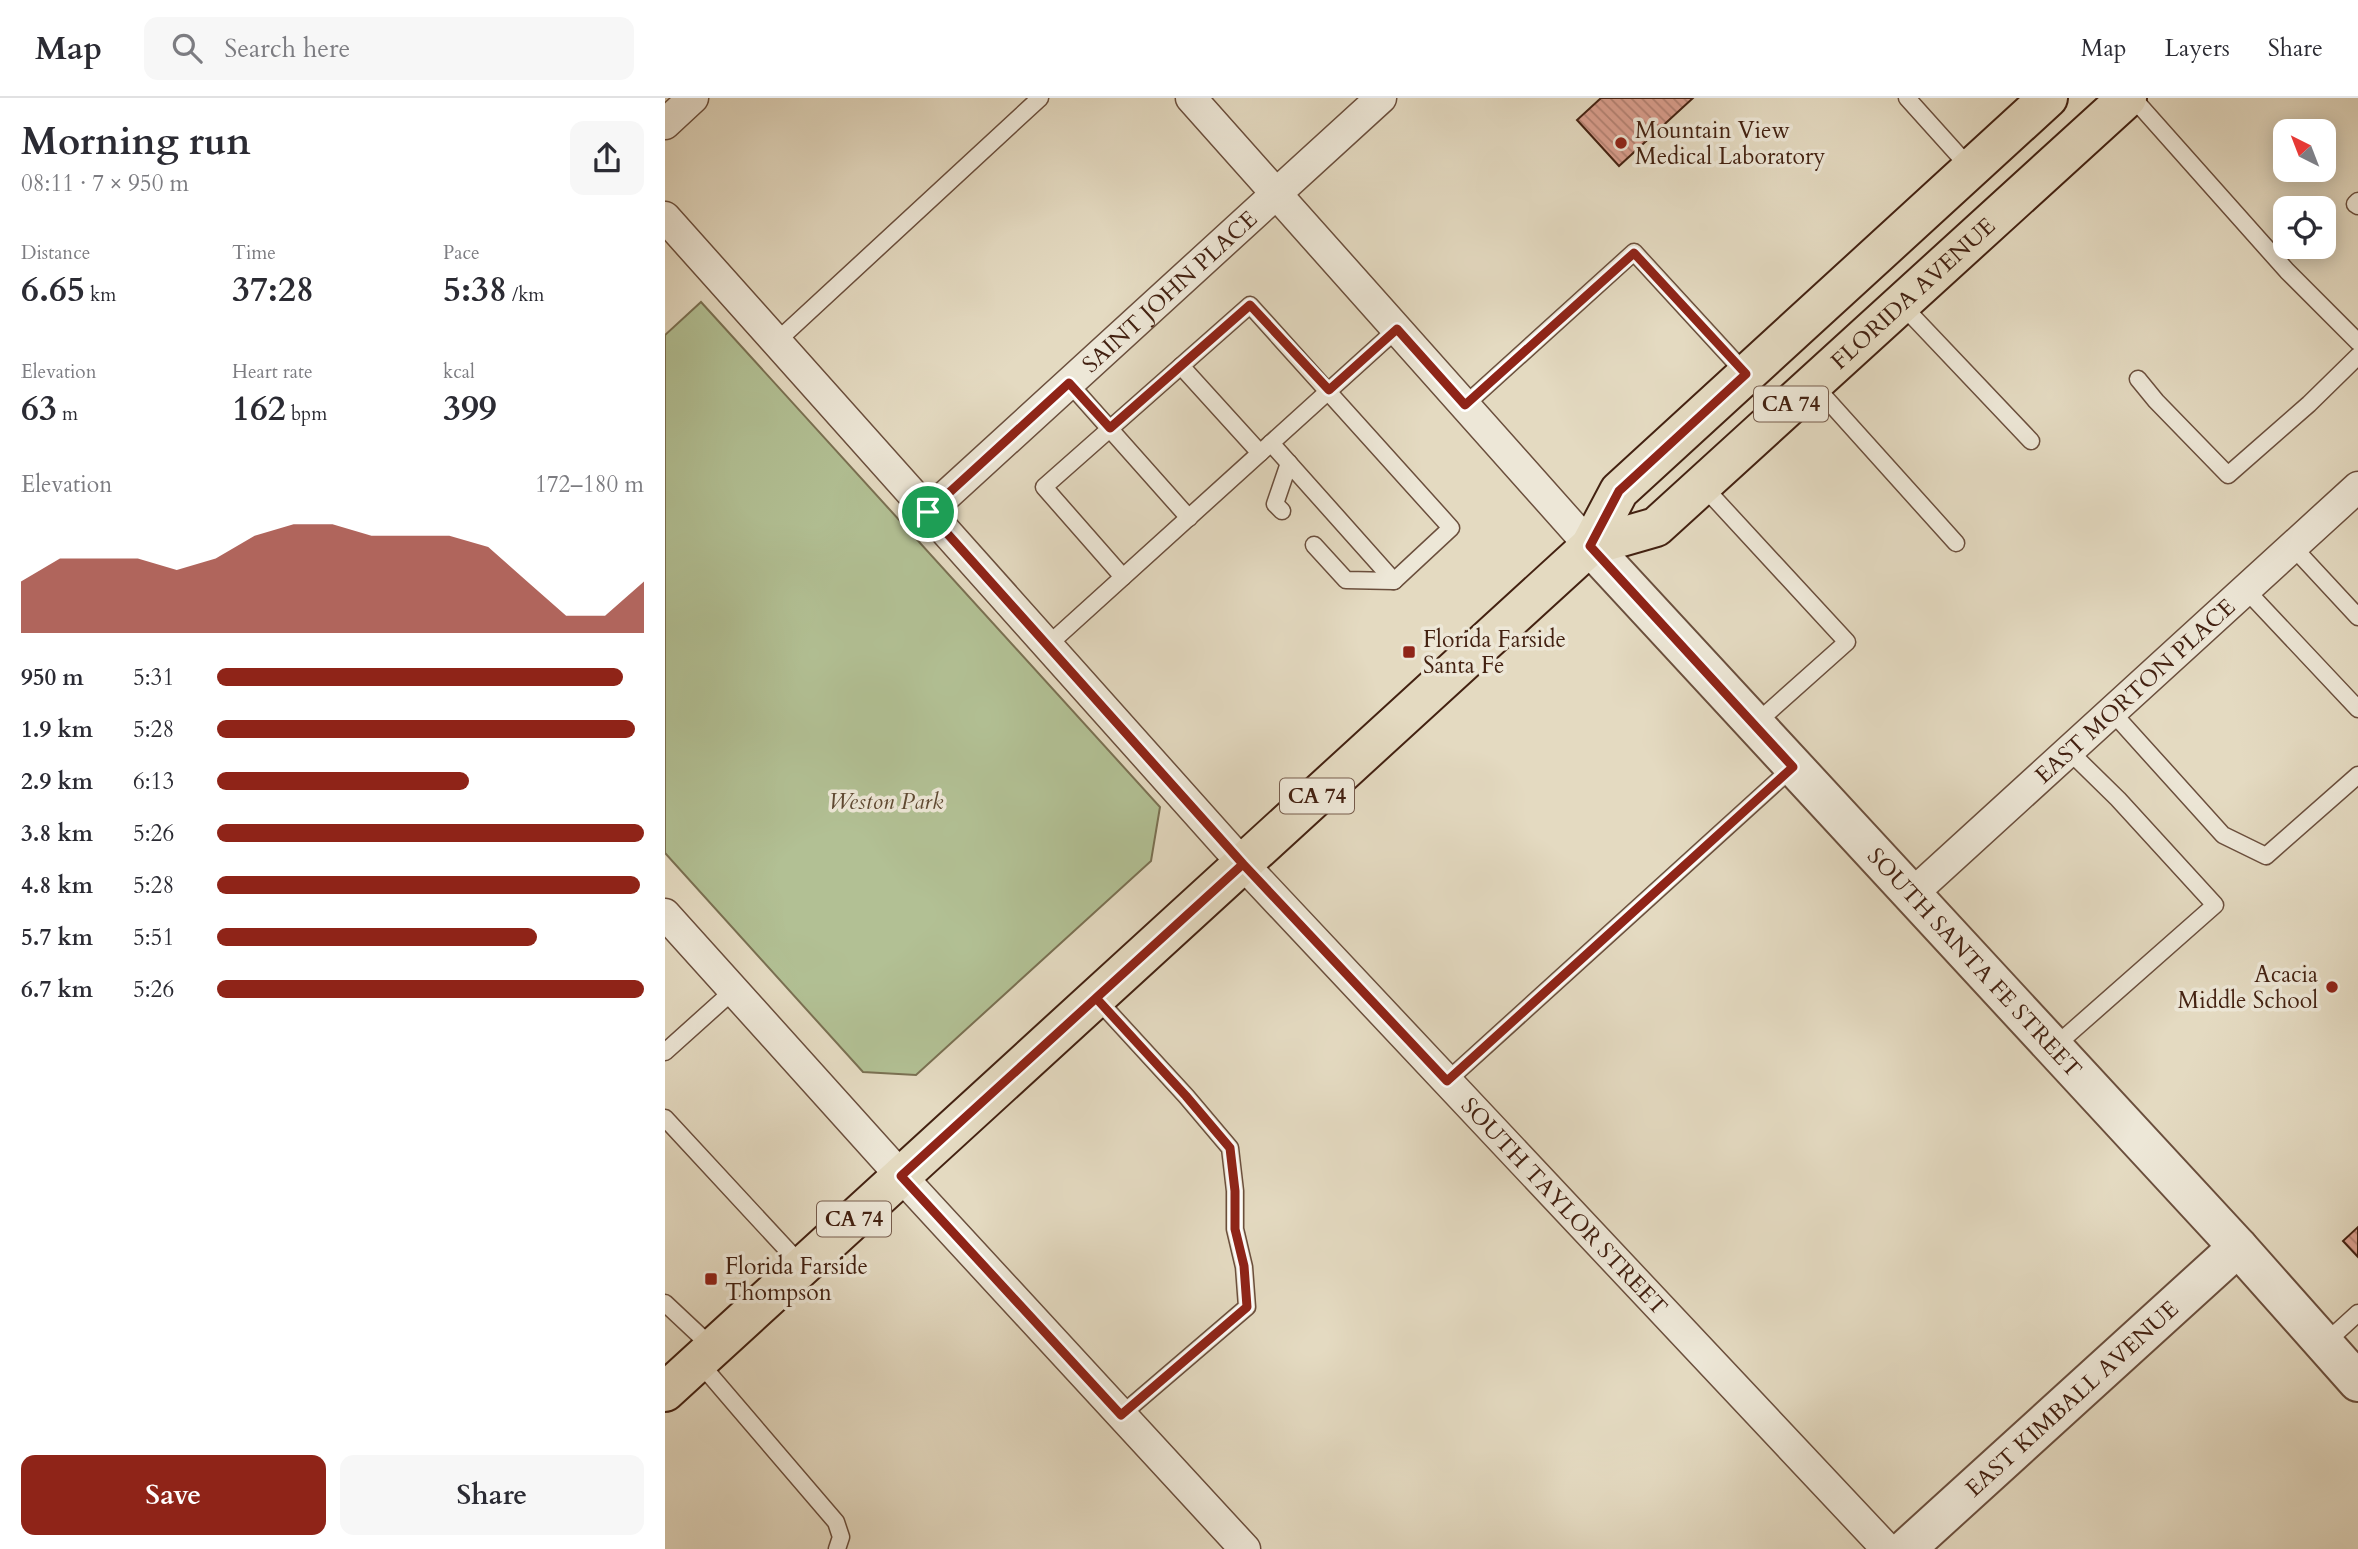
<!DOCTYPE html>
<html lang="en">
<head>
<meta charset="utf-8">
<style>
	body { margin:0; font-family:Cardo,serif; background:#f7f7f7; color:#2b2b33; height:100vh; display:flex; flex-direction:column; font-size:26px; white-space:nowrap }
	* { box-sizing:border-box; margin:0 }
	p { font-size:23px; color:#7c7c81 }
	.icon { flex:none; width:38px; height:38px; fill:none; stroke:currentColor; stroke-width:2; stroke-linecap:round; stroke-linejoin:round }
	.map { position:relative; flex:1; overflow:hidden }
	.panel { display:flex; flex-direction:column; background:#fff; width:665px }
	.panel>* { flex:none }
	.needle { width:46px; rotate:318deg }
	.fabs { position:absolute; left:1608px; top:21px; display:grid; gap:14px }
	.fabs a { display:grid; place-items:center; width:63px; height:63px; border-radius:14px; background:#fff; box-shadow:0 4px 18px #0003; font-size:35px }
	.pin { position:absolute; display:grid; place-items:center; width:60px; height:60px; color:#fff; margin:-30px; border:4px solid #fff; border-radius:50%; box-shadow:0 2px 7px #0007 }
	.round { display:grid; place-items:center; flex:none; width:74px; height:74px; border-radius:14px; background:#f7f7f7 }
	.headline { display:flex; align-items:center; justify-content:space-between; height:119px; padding:0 21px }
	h1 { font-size:38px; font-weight:700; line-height:52px }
	.metrics { display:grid; grid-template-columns:repeat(3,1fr); gap:10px; height:119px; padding:7px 21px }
	.metrics div { display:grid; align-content:center }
	.metrics b { font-size:35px; font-weight:700 }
	.metrics small { font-size:19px; font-weight:400 }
	.metrics p { font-size:19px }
	.chart { height:196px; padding:14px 21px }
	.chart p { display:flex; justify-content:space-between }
	.chart svg { width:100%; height:126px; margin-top:7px; fill:#8f2418; opacity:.7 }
	.primary-button { display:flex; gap:14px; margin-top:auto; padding:14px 21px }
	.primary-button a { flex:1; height:80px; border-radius:14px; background:#8f2418; color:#fff; font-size:28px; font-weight:700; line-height:80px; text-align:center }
	.primary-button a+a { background:#f7f7f7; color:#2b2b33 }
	ul { padding:0 21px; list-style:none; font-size:23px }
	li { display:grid; grid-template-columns:112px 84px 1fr; align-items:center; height:52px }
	li i { height:18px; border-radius:9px; background:#8f2418 }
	header { display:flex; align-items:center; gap:42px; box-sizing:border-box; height:98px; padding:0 35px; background:#fff; border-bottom:2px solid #e1e1e2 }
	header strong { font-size:33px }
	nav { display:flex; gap:38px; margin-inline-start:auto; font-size:24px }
	.search { width:490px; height:63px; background:#f7f7f7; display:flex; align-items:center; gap:18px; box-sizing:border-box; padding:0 24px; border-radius:14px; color:#7c7c81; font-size:26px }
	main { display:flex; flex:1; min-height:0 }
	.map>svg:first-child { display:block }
	.green { fill:#b2c094; stroke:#7a7052; stroke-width:2 }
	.building { fill:url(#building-back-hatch); stroke:#432111; stroke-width:2 }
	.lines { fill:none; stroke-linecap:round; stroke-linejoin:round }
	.service-casing { stroke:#6b4f3d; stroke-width:19 }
	.minor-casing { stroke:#6b4f3d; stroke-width:33 }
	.tertiary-casing { stroke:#6b4f3d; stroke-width:42 }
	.primary-casing { stroke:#432111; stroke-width:42 }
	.service { stroke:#ede7d7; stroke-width:16 }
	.minor { stroke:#ede7d7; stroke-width:30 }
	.tertiary { stroke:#ede7d7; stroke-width:38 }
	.primary { stroke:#e4dac1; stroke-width:38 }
	.route-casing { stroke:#fff; stroke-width:14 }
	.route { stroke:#8f2418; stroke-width:9 }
	.poi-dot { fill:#8f2418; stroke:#ede7d7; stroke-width:2.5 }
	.labels { text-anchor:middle; stroke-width:7; stroke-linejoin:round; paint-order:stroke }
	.shield { fill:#ede7d7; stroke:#765c4c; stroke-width:2 }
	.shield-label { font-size:21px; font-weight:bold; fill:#432111 }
	.poi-label { font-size:23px; fill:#432111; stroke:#ede7d7; text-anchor:start }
	.street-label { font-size:23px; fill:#432111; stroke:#ede7d7 }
	.park-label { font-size:23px; font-style:italic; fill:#5f4932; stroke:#ede7d7 }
</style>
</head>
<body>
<header>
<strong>Map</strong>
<div class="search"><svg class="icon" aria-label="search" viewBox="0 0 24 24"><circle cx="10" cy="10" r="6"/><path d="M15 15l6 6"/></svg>Search here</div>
<nav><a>Map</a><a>Layers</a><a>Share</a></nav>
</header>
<main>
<section class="panel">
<div class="headline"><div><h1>Morning run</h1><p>08:11 · 7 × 950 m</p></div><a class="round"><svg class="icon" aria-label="share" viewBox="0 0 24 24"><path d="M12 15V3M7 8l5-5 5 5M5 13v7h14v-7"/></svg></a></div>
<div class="metrics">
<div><p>Distance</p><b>6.65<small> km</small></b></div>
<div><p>Time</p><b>37:28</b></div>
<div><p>Pace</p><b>5:38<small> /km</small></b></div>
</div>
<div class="metrics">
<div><p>Elevation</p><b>63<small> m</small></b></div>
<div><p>Heart rate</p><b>162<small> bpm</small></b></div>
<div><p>kcal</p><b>399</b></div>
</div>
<div class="chart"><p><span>Elevation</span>172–180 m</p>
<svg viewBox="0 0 160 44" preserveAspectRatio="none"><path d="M0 44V26L10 18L20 18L30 18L40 22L50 18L60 10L70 6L80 6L90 10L100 10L110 10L120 14L130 26L140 38L150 38L160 26V44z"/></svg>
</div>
<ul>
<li><b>950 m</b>5:31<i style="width:95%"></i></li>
<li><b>1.9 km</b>5:28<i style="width:98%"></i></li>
<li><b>2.9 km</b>6:13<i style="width:59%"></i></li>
<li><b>3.8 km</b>5:26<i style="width:100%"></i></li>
<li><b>4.8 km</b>5:28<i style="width:99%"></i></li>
<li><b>5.7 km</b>5:51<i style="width:75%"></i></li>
<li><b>6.7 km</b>5:26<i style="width:100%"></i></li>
</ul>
<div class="primary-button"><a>Save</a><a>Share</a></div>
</section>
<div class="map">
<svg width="1693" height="1451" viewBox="0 0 1693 1451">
	<defs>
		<pattern id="building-back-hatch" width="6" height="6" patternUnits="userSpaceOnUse" patternTransform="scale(1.75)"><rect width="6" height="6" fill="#db9f8f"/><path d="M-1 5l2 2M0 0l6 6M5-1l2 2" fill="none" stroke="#b38173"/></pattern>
	</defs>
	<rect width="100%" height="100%" fill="#e4dac1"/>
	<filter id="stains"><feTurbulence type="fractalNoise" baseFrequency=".00286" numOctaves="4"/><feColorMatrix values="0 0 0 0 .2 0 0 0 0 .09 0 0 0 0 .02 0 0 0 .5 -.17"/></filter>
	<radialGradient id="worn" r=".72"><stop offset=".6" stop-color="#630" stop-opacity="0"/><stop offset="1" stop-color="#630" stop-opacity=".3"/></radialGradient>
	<polygon class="green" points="36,204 495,709 486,763 251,977 198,974 0,755 0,237"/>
	<g class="building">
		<polygon points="936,0 1028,0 954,68 912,22"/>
		<polygon points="1693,1129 1693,1159 1678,1143"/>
	</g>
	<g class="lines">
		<defs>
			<g id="service">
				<polyline points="1242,0 1305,70"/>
				<polyline points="1468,0 1622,173 1693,244"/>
				<polyline points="1693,103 1690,106 1693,108"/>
				<polyline points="1236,206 1366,343"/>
				<polyline points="111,244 375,0"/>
				<polyline points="516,268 595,355"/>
				<polyline points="1473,281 1491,303 1563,377 1644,306 1693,258"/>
				<polyline points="404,285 524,420"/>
				<polyline points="1148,286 1291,445"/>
				<polyline points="800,307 969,154 1081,276"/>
				<polyline points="606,345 729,483"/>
				<polyline points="1037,387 1182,544 1089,627"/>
				<polyline points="617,413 610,406 624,365"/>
				<polyline points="1628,449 1693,519"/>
				<polyline points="458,479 379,389 585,207 786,430 729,483 681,482 649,447"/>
				<polyline points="1581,492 1693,611"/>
				<polyline points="383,547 732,231"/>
				<polyline points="1447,614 1558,737 1601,758 1693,677"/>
				<polyline points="431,900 521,998 565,1050 570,1093 570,1131 579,1169 582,1209 456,1317"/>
				<polyline points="1389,949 1550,807 1453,701 1404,653"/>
				<polyline points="0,954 69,892"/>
				<polyline points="782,983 1128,669"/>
				<polyline points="0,1020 138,1169"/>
				<polyline points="0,1205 48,1250"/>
				<polyline points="1659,1246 1693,1215"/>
				<polyline points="34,1264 171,1424 176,1439 172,1451"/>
			</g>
			<g id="minor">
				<polyline points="526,0 925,448"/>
				<polyline points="0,26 28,0"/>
				<path id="s1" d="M 0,119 L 578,766 L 1222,1451"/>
				<path id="s2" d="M 263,414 L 716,0"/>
				<path id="s3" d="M 1246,797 L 1693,389"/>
				<polyline points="0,816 236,1078 580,1451"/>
			</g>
			<g id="tertiary">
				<path id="s4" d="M 925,448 L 1573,1149 L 1693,1284"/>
				<path id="s5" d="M 1241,1451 L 1573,1149"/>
			</g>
			<g id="primary">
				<path id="s6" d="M 925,448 L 991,429 L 1462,0"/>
				<polyline points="0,1294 925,448 954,393 1383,0"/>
			</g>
		</defs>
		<use href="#service" class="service-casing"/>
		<use href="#minor" class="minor-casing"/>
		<use href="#tertiary" class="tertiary-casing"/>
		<use href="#primary" class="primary-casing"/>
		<use href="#service" class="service"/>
		<use href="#minor" class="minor"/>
		<use href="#tertiary" class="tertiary"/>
		<use href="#primary" class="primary"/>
	</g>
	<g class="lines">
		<defs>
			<polyline id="route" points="263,414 578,766 236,1078 456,1317 582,1209 579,1168 570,1131 570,1093 565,1050 521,998 431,900 578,766 782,983 1128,669 925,448 954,393 1081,276 969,155 800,307 732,231 664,292 585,207 445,330 404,285 263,414"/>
		</defs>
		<use href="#route" class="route-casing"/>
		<use href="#route" class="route"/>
	</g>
	<g class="poi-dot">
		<circle cx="956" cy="45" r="7"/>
		<rect x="737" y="547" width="14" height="14" rx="3.5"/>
		<circle cx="1667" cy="889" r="7"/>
		<rect x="39" y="1174" width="14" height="14" rx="3.5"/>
	</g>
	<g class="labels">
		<g class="shield">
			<rect x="1089" y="288.5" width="74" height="35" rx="5"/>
			<rect x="615" y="680.5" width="74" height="35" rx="5"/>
			<rect x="152" y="1103.5" width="74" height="35" rx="5"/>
		</g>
		<g class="shield-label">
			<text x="1126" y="313">CA 74</text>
			<text x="652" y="705">CA 74</text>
			<text x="189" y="1128">CA 74</text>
		</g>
		<g class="poi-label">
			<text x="970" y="40">Mountain View<tspan x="970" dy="26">Medical Laboratory</tspan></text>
			<text x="758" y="549">Florida Farside<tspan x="758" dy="26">Santa Fe</tspan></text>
			<text x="1653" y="884" text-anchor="end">Acacia<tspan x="1653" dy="26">Middle School</tspan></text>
			<text x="60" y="1176">Florida Farside<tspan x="60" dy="26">Thompson</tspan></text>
		</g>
		<g class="street-label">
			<text dy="8" stroke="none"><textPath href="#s2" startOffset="327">SAINT JOHN PLACE</textPath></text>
			<text dy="8" stroke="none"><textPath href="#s6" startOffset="416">FLORIDA AVENUE</textPath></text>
			<text dy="8" stroke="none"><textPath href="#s3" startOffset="303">EAST MORTON PLACE</textPath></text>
			<text dy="8" stroke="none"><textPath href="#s4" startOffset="567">SOUTH SANTA FE STREET</textPath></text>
			<text dy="8" stroke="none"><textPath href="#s1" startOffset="1337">SOUTH TAYLOR STREET</textPath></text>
			<text dy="8" stroke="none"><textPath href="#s5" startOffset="224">EAST KIMBALL AVENUE</textPath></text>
		</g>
		<g class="park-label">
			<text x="221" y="711">Weston Park</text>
		</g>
	</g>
	<rect width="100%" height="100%" filter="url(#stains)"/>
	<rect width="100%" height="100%" fill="url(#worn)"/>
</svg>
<div class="fabs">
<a><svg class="needle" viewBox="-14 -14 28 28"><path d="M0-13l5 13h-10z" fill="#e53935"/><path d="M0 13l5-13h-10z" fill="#7c7c81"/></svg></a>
<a><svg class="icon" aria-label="locate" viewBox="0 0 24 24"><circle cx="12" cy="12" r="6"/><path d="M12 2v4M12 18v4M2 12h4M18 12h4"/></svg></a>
</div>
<div class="pin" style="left:263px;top:414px;background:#1e9e55"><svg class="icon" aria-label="arrive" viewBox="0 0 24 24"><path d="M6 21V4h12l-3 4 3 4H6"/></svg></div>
</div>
</main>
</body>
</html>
